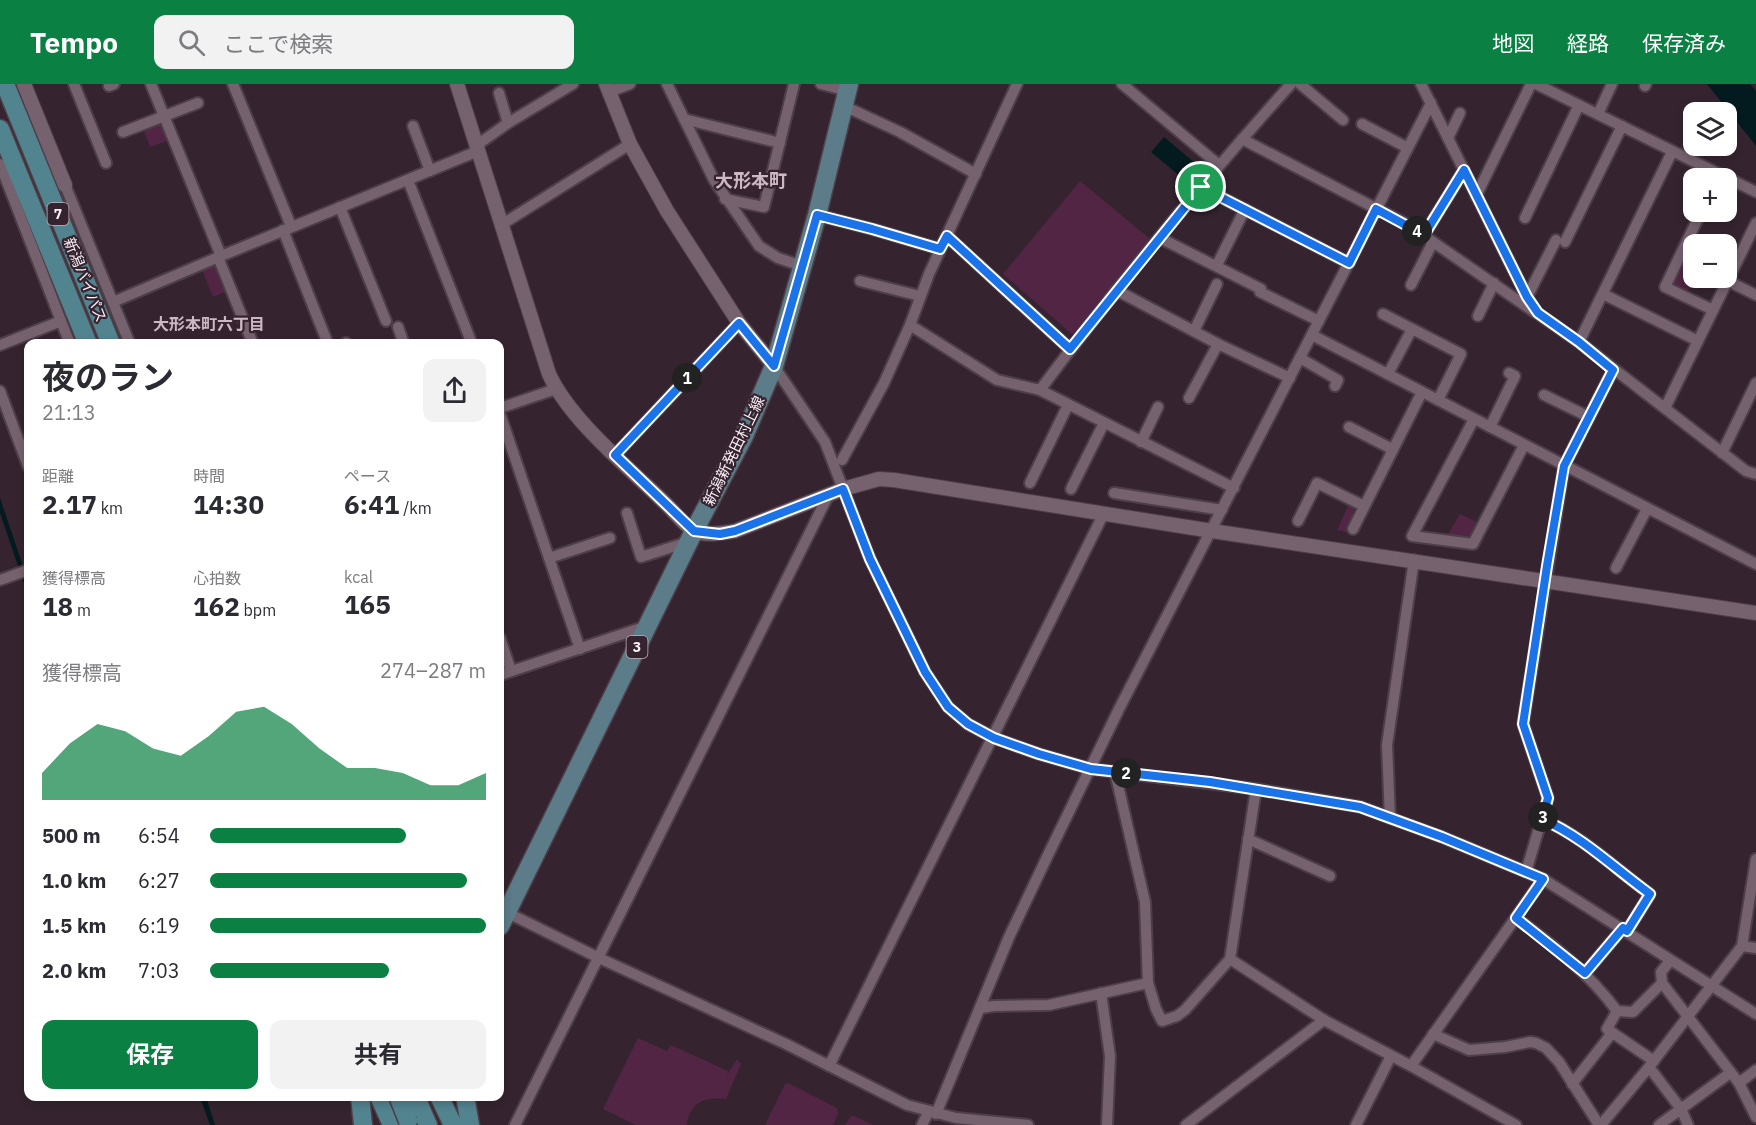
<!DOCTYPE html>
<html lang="ja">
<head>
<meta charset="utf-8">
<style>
	body { margin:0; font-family:"IBM Plex Sans","Noto Sans JP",sans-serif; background:#f2f2f3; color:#2b2b33; height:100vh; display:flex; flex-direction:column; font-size:22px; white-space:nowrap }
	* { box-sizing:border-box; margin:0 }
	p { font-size:20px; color:#7c7c81 }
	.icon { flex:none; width:33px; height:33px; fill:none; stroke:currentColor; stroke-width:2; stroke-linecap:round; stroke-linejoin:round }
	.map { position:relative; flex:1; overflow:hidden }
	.panel { position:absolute; left:24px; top:255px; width:480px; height:762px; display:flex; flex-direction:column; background:#fff; border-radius:12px; box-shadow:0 3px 9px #0003 }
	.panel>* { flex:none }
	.tools { position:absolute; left:1683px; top:18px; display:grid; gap:12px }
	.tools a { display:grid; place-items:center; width:54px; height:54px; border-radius:12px; background:#fff; box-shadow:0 3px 9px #0003; font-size:30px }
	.pin { position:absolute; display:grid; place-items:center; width:51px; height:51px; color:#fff; margin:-26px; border:3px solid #fff; border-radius:50%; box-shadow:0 2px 6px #0007 }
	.km { position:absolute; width:30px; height:30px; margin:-15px; border-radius:50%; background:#222; color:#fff; font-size:16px; line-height:30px; text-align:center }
	.round { display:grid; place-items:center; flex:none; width:63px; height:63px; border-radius:12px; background:#f2f2f3 }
	.head { display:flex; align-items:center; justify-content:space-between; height:102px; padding:0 18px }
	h1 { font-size:33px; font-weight:700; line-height:45px }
	.figures { display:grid; grid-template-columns:repeat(3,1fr); gap:9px; height:102px; padding:6px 18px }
	.figures div { display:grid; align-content:center }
	.figures b { font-size:26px; font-weight:700 }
	.figures small { font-size:16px; font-weight:400 }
	.figures p { font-size:16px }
	.chart { height:168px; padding:12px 18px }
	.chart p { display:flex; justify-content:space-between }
	.chart svg { width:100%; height:108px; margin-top:6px; fill:#0b8043; opacity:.7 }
	.action { display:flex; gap:12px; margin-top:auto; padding:12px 18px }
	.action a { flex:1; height:69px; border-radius:12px; background:#0b8043; color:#fff; font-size:24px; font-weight:700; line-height:69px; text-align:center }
	.action a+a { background:#f2f2f3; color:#2b2b33 }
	ul { padding:0 18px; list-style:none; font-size:20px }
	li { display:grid; grid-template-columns:96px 72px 1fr; align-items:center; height:45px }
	li i { height:15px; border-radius:8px; background:#0b8043 }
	header { display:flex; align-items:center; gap:36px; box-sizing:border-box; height:84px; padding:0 30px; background:#0b8043; color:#fff }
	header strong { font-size:28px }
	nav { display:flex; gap:33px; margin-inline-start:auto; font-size:21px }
	.search { width:420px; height:54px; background:#f2f2f3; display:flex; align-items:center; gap:15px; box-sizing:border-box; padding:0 21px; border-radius:12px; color:#7c7c81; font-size:22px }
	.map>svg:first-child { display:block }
	.green { fill:#512543 }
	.water { fill:#031a1e }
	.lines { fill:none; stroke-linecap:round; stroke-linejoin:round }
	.minor-casing { stroke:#4d3f48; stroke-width:14 }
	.tertiary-casing { stroke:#4d3f48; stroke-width:16 }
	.primary-casing { stroke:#4d3f48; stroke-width:21 }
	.trunk-casing { stroke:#4d3f48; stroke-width:21 }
	.minor { stroke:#76626f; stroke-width:10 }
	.tertiary { stroke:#76626f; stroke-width:14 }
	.primary { stroke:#5b7c88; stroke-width:18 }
	.trunk { stroke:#528490; stroke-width:18 }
	.trunk-bridge-casing { stroke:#4d3f48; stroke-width:21; stroke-linecap:butt }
	.trunk-bridge { stroke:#528490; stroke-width:18 }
	.route-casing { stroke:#fff; stroke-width:12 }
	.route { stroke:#1a73e8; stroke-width:8 }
	.labels { text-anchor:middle; stroke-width:4.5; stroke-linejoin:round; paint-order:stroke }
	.shield { fill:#35242f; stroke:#c0b2bb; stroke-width:1.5 }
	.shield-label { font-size:14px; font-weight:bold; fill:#fbeff7 }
	.street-label { font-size:15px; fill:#fbeff7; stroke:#35242f }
	.neighbourhood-label { font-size:16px; font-weight:bold; fill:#ceb7c5; stroke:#35242f }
	.quarter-label { font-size:18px; font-weight:bold; fill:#ceb7c5; stroke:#35242f }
</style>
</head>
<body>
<header>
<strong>Tempo</strong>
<div class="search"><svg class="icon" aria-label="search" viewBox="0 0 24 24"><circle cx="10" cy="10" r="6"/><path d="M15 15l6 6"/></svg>ここで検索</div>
<nav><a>地図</a><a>経路</a><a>保存済み</a></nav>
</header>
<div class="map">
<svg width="1756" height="1041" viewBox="0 0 1756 1041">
	<rect width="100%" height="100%" fill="#35242f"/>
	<g class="green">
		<polygon points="163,34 172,55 150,63 142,42"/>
		<polygon points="1080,97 1150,155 1073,251 1003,190"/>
		<polygon points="218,174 230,206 213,213 200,181"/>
		<polygon points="1682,181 1693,186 1695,194 1687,209 1672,201"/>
		<polygon points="1349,420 1355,423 1346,448 1337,446"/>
		<path d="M 1460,430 L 1479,439 C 1468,458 1468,455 1447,452 Z"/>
		<path d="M 638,954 L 667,967 L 671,961 L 728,987 L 727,991 L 737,975 L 741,980 L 726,1015 C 704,1013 690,1018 687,1041 L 636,1041 L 603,1025 Z"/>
		<polygon points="788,999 837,1024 838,1030 833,1041 765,1041 785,1000"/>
		<polygon points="851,1032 854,1032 873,1041 845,1041"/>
	</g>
	<g class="water">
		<polygon points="1707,0 1750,0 1756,7 1756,62"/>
		<polygon points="1164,53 1195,79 1182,94 1151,68"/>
		<polygon points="0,414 28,497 28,511 0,429"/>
		<polygon points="200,1013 206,1013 215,1041 210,1041"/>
	</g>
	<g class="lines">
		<defs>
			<g id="minor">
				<polyline points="74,0 106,79"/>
				<polyline points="151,0 221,172"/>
				<polyline points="233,0 291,142"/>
				<polyline points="667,0 714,96 759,162 778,174 802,182"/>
				<polyline points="821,0 848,7"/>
				<polyline points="1122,0 1219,81"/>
				<polyline points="1300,0 1343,36"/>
				<polyline points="1421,0 1527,213 1537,229 1579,258 1746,387 1756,390"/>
				<polyline points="1536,0 1756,108"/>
				<polyline points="109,2 114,0"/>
				<polyline points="1645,2 1646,0"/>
				<polyline points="609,8 630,0"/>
				<polyline points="499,9 508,39"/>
				<polyline points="844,22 900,48 976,90"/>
				<polyline points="1598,30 1612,0"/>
				<polyline points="684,35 780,59"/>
				<polyline points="1362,40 1408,64"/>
				<polyline points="413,42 430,87"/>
				<polyline points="123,48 198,19"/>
				<polyline points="1448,54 1460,29"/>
				<polyline points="1242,55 1410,142 1533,227"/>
				<polyline points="477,61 508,39 573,0"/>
				<polyline points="0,80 70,260"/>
				<polyline points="408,96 472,260"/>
				<polyline points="65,101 130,260"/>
				<polyline points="1201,103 1349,179"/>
				<polyline points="1476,112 1531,0"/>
				<polyline points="725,115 764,123 794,0"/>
				<polyline points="340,123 386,237"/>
				<polyline points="1701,128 1665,203 1713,226"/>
				<polyline points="817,131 872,145 940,165"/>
				<polyline points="1525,134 1579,21"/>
				<polyline points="501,141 630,60"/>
				<polyline points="283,146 328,260"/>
				<polyline points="1424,151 1464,86"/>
				<polyline points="947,152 1070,265"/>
				<polyline points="1160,154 1261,205 1260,208 1319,237"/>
				<polyline points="1565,158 1622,42"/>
				<polyline points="218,173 253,260"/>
				<polyline points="1217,181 1245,125"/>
				<polyline points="860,197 920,212"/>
				<polyline points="1728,197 1756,211"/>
				<polyline points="1411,201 1433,158"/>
				<polyline points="1116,206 1218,260 1290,294"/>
				<polyline points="1603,210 1698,257"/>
				<polyline points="1527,213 1556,156"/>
				<polyline points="113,218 221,172 478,67"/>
				<polyline points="1383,230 1461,270 1438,316"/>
				<polyline points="1478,232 1494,199"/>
				<polyline points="910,241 997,296 1040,306 1234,404"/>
				<polyline points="398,243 404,260"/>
				<polyline points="1194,247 1217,200"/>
				<polyline points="1312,251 1756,480"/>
				<polyline points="1579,258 1672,68"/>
				<polyline points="346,259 346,260"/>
				<polyline points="0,261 61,237"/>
				<polyline points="1300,274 1338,296 1335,302"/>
				<polyline points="774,282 825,358 870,475 925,588 948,623 968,640 994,654 1039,670 1091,685 1256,705 1361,723 1390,734 1442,753 1543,795 1756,930"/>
				<polyline points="1388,290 1412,245"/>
				<path d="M 1040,306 C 1119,200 1203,98 1291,0"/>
				<polyline points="0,307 28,382"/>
				<polyline points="1544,311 1589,333"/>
				<polyline points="1189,314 1218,260"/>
				<polyline points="500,324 556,305"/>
				<polyline points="1665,324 1756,139"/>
				<polyline points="500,330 580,565"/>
				<polyline points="1474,335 1412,452 1473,460 1524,361"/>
				<polyline points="1349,343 1392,365"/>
				<polyline points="1490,343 1515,292 1509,289"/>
				<polyline points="1141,358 1158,323"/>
				<polyline points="1722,369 1756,299"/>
				<polyline points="615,371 739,239"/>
				<polyline points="842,376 884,299 910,241 929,190 1017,0"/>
				<polyline points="1030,399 1068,321"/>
				<polyline points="1071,405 1104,339"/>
				<polyline points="1114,409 1222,426"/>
				<polyline points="627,429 641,473 688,458"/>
				<polyline points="1298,437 1317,399 1364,422"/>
				<polyline points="1353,445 1422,308"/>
				<polyline points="549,474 610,454"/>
				<polyline points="1616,484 1647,425"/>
				<polyline points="0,496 28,486"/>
				<polyline points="500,554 511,587"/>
				<polyline points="500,591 647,542"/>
				<polyline points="1115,688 1145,818 1148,899 1156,925 1162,937 1177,932 1185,926 1230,875 1256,705"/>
				<polyline points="1390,734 1387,661 1414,476"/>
				<path d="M 1542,735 C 1584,753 1614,784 1650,810 L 1627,847"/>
				<polyline points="1248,755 1330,792"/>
				<polyline points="1525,787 1528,781 1548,714 1523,640 1564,382 1613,286"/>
				<polyline points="506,828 599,874 786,960 907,1021 956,1034 1028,1041"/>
				<path d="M 1516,834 C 1553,861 1589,889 1617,927 L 1633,928 L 1662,899"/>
				<polyline points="1742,862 1756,864"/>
				<polyline points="1230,875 1324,936 1411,982 1516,1041"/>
				<polyline points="1670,877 1661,888 1662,899 1739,999 1756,1033"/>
				<polyline points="1585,889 1623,844"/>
				<polyline points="1101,909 1110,972 1107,1041"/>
				<polyline points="981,924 994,922 1049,921 1148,899"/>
				<polyline points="1617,927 1607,945 1654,977"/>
				<polyline points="1433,950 1469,966 1505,963 1530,958 1536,959 1546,964 1559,978 1599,1041"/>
				<polyline points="829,982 1104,429"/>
				<polyline points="1411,982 1543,795"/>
				<polyline points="1649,983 1681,1025 1688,1041"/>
				<polyline points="1739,999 1756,986"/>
				<polyline points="1572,1000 1612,949"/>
				<polyline points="936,1030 1009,853 1048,771 1119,625 1431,19"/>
				<polyline points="515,1041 828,412"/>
				<polyline points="922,1041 929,1027"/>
				<polyline points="1186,1041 1324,936"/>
				<polyline points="1356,1041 1391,972"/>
				<polyline points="1601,1041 1649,983 1742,862 1756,775"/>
				<polyline points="1659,1041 1730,989"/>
			</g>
			<g id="tertiary">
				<polyline points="24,0 65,101"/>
				<path d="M 457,0 L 549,290 C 570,336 627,382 664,418 C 672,425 685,442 694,447 C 706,452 723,449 735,447 L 843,405 L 879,395 L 894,396 L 1212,447 L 1756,529"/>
				<polyline points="606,0 630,60 667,127 739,239 774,282"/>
			</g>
			<polyline id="primary" points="500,842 694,447 744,352 774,282 817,131 849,0"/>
			<g id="trunk">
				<polyline points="5,0 111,260"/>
				<polyline points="0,45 88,260"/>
				<polyline points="360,1012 363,1041"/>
				<polyline points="379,1012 392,1041"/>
				<polyline points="439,1012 453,1041"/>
				<polyline points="465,1012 470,1041"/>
				<polyline points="421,1025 428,1041"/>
			</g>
		</defs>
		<use href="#minor" class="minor-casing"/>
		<use href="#tertiary" class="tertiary-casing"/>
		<use href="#primary" class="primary-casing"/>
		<use href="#trunk" class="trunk-casing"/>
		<use href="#minor" class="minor"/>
		<use href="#tertiary" class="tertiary"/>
		<use href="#primary" class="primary"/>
		<use href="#trunk" class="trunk"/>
		<defs>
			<g id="trunk-bridge">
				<polyline points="398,1012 408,1037"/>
				<polyline points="416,1012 421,1025"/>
			</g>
		</defs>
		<use href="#trunk-bridge" class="trunk-bridge-casing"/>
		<use href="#trunk-bridge" class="trunk-bridge"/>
	</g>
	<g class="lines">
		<defs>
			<path id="route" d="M 1464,86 L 1527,213 L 1538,229 L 1579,258 L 1613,286 L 1564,382 L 1547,482 L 1523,640 L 1548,714 L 1542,735 C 1583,753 1614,784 1650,810 L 1627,847 L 1623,844 L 1585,889 L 1516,834 L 1543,795 L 1442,753 L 1360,723 L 1210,698 L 1091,685 L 1039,670 L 994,654 L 968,640 L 948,623 L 925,588 L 870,475 L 843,405 L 735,447 L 720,450 L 694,447 L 615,371 L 739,239 L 774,282 L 817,131 L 872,145 L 940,165 L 947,152 L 1070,265 L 1201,103 L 1349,179 L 1376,125 L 1424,151 Z"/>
		</defs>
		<use href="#route" class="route-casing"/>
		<use href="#route" class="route"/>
	</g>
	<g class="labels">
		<g class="shield">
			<rect x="47.5" y="119" width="21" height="22" rx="4.5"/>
			<rect x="626.5" y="552" width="21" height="22" rx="4.5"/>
		</g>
		<g class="shield-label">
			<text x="58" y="135">7</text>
			<text x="637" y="568">3</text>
		</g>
		<g class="street-label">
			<text transform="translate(85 196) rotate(68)" y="5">新潟バイパス</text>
			<text transform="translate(734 367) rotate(-64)" y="5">新潟新発田村上線</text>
		</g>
		<g class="neighbourhood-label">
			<text x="209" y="246">大形本町六丁目</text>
		</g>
		<g class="quarter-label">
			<text x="751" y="103">大形本町</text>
		</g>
	</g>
</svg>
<div class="tools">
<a><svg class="icon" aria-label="layers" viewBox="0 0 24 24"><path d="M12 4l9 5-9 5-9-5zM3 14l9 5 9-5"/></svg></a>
<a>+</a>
<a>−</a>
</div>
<div class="pin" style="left:1201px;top:103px;background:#1e9e55"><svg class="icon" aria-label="arrive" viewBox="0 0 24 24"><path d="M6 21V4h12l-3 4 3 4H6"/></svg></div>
<b class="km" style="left:687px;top:294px">1</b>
<b class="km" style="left:1126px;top:689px">2</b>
<b class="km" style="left:1543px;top:733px">3</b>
<b class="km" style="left:1417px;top:147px">4</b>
<section class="panel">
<div class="head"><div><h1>夜のラン</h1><p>21:13</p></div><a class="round"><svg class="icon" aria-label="share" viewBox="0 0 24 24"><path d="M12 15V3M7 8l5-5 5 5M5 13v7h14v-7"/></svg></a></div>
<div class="figures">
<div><p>距離</p><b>2.17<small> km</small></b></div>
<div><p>時間</p><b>14:30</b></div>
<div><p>ペース</p><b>6:41<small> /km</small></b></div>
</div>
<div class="figures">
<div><p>獲得標高</p><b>18<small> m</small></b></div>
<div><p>心拍数</p><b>162<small> bpm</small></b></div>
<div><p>kcal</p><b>165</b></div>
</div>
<div class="chart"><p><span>獲得標高</span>274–287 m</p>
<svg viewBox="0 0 160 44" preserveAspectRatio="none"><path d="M0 44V33L10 21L20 13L30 16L40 23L50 26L60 18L70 8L80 6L90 13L100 23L110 31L120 31L130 33L140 38L150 38L160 33V44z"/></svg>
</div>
<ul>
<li><b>500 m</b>6:54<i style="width:71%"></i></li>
<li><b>1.0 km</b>6:27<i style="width:93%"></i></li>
<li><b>1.5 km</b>6:19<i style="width:100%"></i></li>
<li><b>2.0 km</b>7:03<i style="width:65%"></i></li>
</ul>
<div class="action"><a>保存</a><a>共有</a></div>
</section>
</div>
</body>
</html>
